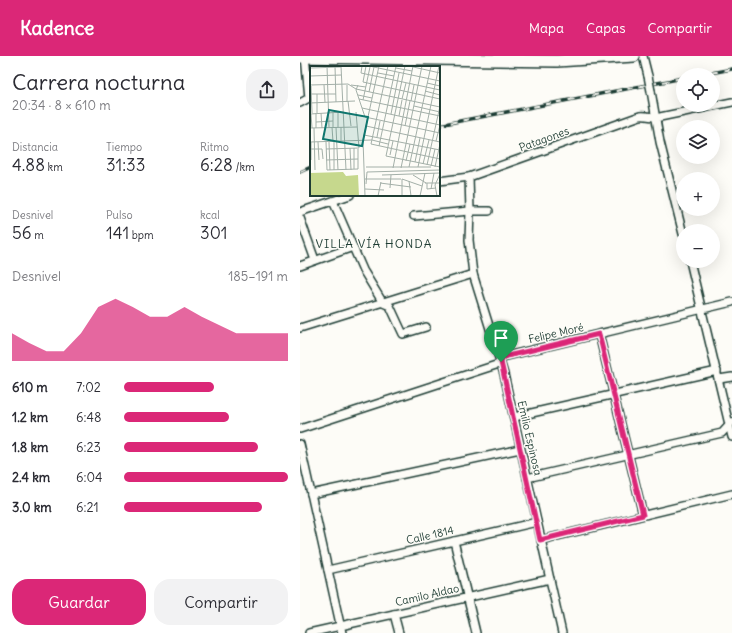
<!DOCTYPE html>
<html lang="es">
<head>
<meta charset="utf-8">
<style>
	body { margin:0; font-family:Delius,sans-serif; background:#f2f2f3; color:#2b2b33; height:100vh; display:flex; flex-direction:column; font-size:15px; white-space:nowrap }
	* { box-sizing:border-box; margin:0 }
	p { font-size:13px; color:#7c7c81 }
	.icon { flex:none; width:22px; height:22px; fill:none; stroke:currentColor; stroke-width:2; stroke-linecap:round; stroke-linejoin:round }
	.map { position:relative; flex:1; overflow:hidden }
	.panel { display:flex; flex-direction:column; background:#fff; width:300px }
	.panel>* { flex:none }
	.fabs { position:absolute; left:376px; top:12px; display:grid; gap:8px }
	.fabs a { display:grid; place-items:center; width:44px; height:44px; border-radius:50%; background:#fff; box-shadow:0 4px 16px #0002; font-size:20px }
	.pin { position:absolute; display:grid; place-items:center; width:34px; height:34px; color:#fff; margin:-41px -17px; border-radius:50% 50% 50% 0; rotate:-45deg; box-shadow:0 0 4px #0007 }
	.pin .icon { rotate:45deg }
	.round { display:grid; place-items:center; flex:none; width:42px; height:42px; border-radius:16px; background:#f2f2f3 }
	.headline { display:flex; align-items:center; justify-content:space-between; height:68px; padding:0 12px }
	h1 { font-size:22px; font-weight:600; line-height:30px }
	.stats { display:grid; grid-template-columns:repeat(3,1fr); gap:6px; height:68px; padding:4px 12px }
	.stats div { display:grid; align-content:center }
	.stats b { font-size:17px; font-weight:600 }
	.stats small { font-size:11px; font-weight:400 }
	.stats p { font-size:11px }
	.chart { height:112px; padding:8px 12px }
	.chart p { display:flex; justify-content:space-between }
	.chart svg { width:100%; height:72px; margin-top:4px; fill:#db2777; opacity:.7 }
	.cta { display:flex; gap:8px; margin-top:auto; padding:8px 12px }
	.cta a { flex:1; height:46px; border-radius:16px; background:#db2777; color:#fff; font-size:16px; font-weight:600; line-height:46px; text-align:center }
	.cta a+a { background:#f2f2f3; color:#2b2b33 }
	ul { padding:0 12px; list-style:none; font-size:13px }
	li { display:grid; grid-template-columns:64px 48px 1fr; align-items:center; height:30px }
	li i { height:10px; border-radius:5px; background:#db2777 }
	header { display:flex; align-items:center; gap:24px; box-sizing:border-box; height:56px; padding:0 20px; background:#db2777; color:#fff }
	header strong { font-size:19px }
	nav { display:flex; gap:22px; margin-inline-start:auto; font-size:14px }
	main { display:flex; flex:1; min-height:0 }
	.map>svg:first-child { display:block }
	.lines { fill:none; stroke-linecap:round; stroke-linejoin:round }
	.minor-casing { stroke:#1f3d34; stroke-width:10 }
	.primary-casing { stroke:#1f3d34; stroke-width:14 }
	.minor { stroke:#fdfcf7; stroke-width:7 }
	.primary { stroke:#fdfcf7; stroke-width:11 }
	.rail-casing { stroke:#1f3d34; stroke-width:3.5 }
	.rail { stroke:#fdfcf7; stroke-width:2; stroke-dasharray:6; stroke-linecap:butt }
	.minor-bridge-casing { stroke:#1f3d34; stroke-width:10; stroke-linecap:butt }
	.minor-bridge { stroke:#fdfcf7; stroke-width:7 }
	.route-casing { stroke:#fff; stroke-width:8 }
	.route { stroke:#db2777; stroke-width:5 }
	.labels { text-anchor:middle; stroke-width:3; stroke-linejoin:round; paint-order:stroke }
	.street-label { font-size:11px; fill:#1f3d34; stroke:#fdfcf7 }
	.neighbourhood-label { font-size:12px; letter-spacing:1px; fill:#1f3d34; stroke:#fdfcf7 }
	.inset-road { fill:none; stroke:#a4b0a9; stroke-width:1 }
	.view { fill:#0f766e; fill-opacity:0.15; stroke:#0f766e; stroke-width:2 }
	.inset-edge { fill:none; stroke:#1f3d34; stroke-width:2 }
</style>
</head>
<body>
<header>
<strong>Kadence</strong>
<nav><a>Mapa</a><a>Capas</a><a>Compartir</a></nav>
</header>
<main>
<section class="panel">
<div class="headline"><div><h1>Carrera nocturna</h1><p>20:34 · 8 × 610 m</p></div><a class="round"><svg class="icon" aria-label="share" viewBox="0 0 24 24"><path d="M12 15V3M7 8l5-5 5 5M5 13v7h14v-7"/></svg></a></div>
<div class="stats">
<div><p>Distancia</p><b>4.88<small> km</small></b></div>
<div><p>Tiempo</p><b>31:33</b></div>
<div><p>Ritmo</p><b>6:28<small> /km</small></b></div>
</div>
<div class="stats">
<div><p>Desnivel</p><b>56<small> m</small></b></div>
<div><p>Pulso</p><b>141<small> bpm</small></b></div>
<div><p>kcal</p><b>301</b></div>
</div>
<div class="chart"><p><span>Desnivel</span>185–191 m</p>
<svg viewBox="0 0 160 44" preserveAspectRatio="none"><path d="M0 44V27L10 33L20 38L30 38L40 27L50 11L60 6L70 11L80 17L90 17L100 11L110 17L120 22L130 27L140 27L150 27L160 27V44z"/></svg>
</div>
<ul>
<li><b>610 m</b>7:02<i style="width:55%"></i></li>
<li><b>1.2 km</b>6:48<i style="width:64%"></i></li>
<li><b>1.8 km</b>6:23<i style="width:82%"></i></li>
<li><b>2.4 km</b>6:04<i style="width:100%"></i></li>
<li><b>3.0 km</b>6:21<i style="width:84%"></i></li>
</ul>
<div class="cta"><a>Guardar</a><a>Compartir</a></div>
</section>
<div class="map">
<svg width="432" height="577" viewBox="0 0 432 577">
	<rect width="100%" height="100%" fill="#fdfcf7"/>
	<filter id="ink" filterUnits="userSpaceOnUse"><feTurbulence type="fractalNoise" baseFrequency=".025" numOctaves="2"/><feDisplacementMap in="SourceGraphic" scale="8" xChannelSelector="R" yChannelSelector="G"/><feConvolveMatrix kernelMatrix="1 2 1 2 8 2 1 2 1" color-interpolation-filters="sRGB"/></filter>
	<g filter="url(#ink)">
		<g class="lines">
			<defs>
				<g id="minor">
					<polyline points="343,0 348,20"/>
					<polyline points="351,35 360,86 383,178"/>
					<polyline points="0,47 9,42 5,0"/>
					<polyline points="169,121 170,155 169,184 173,218 204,318 262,577"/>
					<path d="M 139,125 L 169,121 L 340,60 C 347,59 353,62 360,61 L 432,46"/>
					<polyline points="33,145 63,214 83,247 90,250 103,278 126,271"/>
					<polyline points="0,156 50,139"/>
					<polyline points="114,160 170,155 189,155"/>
					<polyline points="0,162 15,204"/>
					<polyline points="390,205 432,381"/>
					<polyline points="0,210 53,191"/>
					<polyline points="0,272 173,218"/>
					<polyline points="299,278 343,459"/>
					<polyline points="419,323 432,321"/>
					<polyline points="214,361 417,315"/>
					<polyline points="0,373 196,309 201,306 203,301 432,246"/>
					<polyline points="0,388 42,577"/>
					<polyline points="227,422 422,377 432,366"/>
					<polyline points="11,438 220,393"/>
					<polyline points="241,484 432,438"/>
					<polyline points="154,485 176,577"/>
					<polyline points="28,514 237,466"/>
					<polyline points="94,558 99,577"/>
					<polyline points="9,577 250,523"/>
				</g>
				<polyline id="primary" points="0,1 257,5 334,0"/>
			</defs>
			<use href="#minor" class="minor-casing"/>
			<use href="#primary" class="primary-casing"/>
			<use href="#minor" class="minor"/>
			<use href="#primary" class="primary"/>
			<defs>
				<g id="rail">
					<polyline points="400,19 432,13"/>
					<polyline points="139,69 383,22"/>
					<polyline points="0,116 11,111"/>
				</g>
			</defs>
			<use href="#rail" class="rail-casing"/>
			<use href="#rail" class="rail"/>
			<defs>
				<polyline id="minor-bridge" points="348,20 351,35"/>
			</defs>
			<use href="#minor-bridge" class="minor-bridge-casing"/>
			<use href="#minor-bridge" class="minor-bridge"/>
		</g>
	</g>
	<g class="lines" filter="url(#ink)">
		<defs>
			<polygon id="route" points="299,278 343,459 240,484 201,306 203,301"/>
		</defs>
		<use href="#route" class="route-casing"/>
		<use href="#route" class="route"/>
	</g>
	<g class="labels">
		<g class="street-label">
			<text transform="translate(244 83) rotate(-20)" y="4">Patagones</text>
			<text transform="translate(256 277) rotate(-13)" y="4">Felipe Moré</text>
			<text transform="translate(230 382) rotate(77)" y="4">Emilio Espinosa</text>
			<text transform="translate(130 479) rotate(-13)" y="4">Calle 1814</text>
			<text transform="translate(127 539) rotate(-13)" y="4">Camilo Aldao</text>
		</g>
		<g class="neighbourhood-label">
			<text x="74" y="192">VILLA VÍA HONDA</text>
		</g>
	</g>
	<g transform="translate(10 10)">
		<rect width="130" height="130" fill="#fdfcf7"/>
		<path d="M 33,106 L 36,110 L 48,109 L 49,130 L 0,130 L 0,107 Z" fill="#c6d88d"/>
		<path class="inset-road" d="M 17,0 L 19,61M 25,0 L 26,36M 31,0 L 36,104M 52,0 L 51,7 L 130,24M 56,0 L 53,16 L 130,33M 59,0 L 130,15M 78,0 L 61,78 L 130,93M 95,0 L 76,90 L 130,101M 99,0 L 130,7M 0,2 L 31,1M 86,2 L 102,5M 68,7 L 84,10M 0,10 L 31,9M 117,17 L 130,20M 0,19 L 38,18 L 46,23 L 130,41M 14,19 L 15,36M 37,19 L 37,36M 41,19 L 56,21M 48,19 L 46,24 L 55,51 L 130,67M 1,20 L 2,47M 115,25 L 130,29M 59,26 L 64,1M 1,28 L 26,28M 7,28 L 7,47M 48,29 L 62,32M 49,33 L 130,50M 92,33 L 96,17M 53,34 L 60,1M 38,35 L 41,60M 101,35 L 104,19M 0,37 L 45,35M 104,40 L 130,46M 52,42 L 130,59M 23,46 L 23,61M 28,46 L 28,61M 6,47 L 6,62M 11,47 L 12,62M 0,48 L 33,46M 1,48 L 2,62M 81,48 L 89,7M 89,50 L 92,34M 6,56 L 23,55M 56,60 L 130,76M 95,60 L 100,35M 22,61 L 23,76M 26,61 L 28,104M 31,61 L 31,75M 0,62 L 47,61M 4,62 L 5,104M 54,69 L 130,84M 67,71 L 70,55M 62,74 L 78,78M 126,75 L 130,59M 0,76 L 62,74M 1,76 L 1,94M 8,76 L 9,94M 16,76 L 17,104 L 48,103 L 48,83M 19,76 L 20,104M 24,76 L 24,104M 69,80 L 86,0M 40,82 L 41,104M 44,82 L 44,103M 0,83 L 12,83 L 13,93M 16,83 L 49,82 L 46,46M 80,89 L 83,75M 16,94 L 48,93M 96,95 L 100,78M 105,96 L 110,72M 113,98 L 119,74M 117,99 L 130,40M 121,100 L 125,83M 56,101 L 121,101M 99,101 L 121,0M 108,101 L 129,0M 125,101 L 130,78M 83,102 L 103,0M 91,102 L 112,0M 72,109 L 130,107M 103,109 L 116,117M 55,113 L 91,113M 92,113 L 112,120M 99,115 L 101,130M 70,117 L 101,121M 115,117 L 130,117M 117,117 L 117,123 L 126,122M 56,118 L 57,106 L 130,104M 80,122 L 81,109M 55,123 L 74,124M 121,123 L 124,107M 55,130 L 53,74 L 69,0M 68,130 L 71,116M 92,130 L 92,113M 110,130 L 115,107M 127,130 L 125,119 L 130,108"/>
		<path class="view" d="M 19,44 L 58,51 L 52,80 L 13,73 Z"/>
		<rect width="130" height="130" class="inset-edge"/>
	</g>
</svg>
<div class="fabs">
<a><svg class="icon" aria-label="locate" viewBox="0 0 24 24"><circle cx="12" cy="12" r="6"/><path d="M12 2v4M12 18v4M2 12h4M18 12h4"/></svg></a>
<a><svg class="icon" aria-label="layers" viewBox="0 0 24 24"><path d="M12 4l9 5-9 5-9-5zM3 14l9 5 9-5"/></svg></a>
<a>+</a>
<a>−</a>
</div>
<div class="pin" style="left:201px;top:306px;background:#1e9e55"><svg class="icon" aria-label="arrive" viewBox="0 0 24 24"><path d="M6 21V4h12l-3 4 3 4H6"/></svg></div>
</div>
</main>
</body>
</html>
